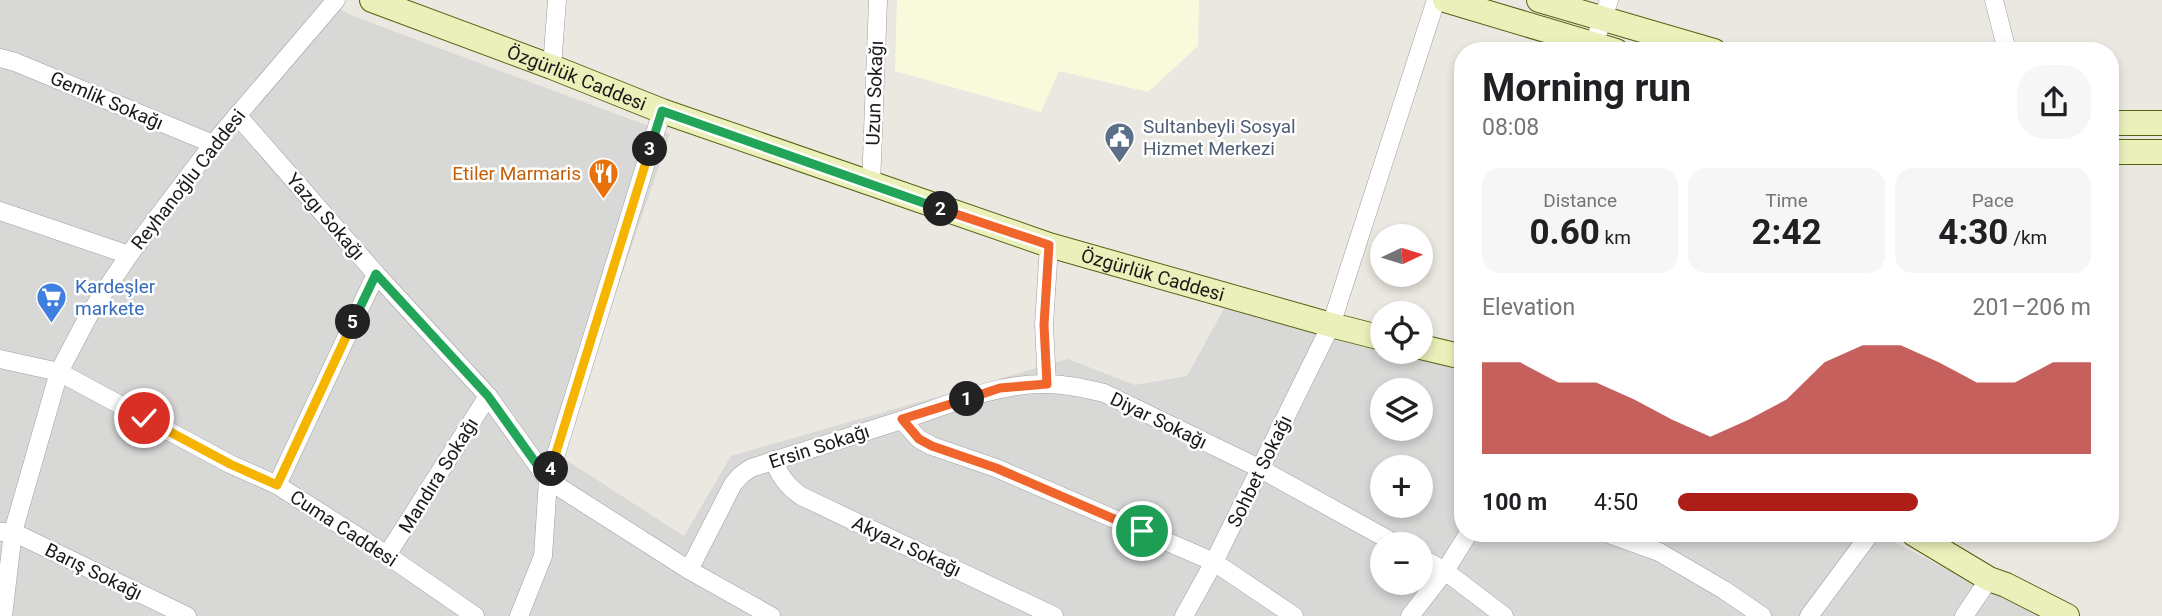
<!DOCTYPE html>
<html lang="en">
<head>
<meta charset="utf-8">
<style>
	body { margin:0; font-family:Roboto,sans-serif; background:#f6f6f6; color:#202124; height:100vh; display:flex; flex-direction:column; font-size:26px; white-space:nowrap }
	* { box-sizing:border-box; margin:0 }
	p { font-size:23px; color:#757577 }
	.icon { flex:none; width:38px; height:38px; fill:none; stroke:currentColor; stroke-width:2; stroke-linecap:round; stroke-linejoin:round }
	.map { position:relative; flex:1; overflow:hidden }
	.panel { position:absolute; left:1454px; top:42px; width:665px; height:500px; display:flex; flex-direction:column; background:#fff; border-radius:28px; box-shadow:0 4px 10px #0003 }
	.panel>* { flex:none }
	.needle { width:46px; rotate:86deg }
	.controls { position:absolute; left:1370px; top:224px; display:grid; gap:14px }
	.controls a { display:grid; place-items:center; width:63px; height:63px; border-radius:50%; background:#fff; box-shadow:0 4px 10px #0003; font-size:35px }
	.pin { position:absolute; display:grid; place-items:center; width:60px; height:60px; color:#fff; margin:-30px; border:4px solid #fff; border-radius:50%; box-shadow:0 2px 7px #0007 }
	.km { position:absolute; width:35px; height:35px; margin:-18px; border-radius:50%; background:#222; color:#fff; font-size:19px; line-height:35px; text-align:center }
	.round { display:grid; place-items:center; flex:none; width:74px; height:74px; border-radius:28px; background:#f6f6f6 }
	.headline { display:flex; align-items:center; justify-content:space-between; height:119px; padding:0 28px }
	h1 { font-size:38px; font-weight:700; line-height:52px }
	.metrics { display:grid; grid-template-columns:repeat(3,1fr); gap:10px; height:119px; padding:7px 28px }
	.metrics div { display:grid; align-content:center; border-radius:18px; background:#f6f6f6; text-align:center }
	.metrics b { font-size:35px; font-weight:700 }
	.metrics small { font-size:19px; font-weight:400 }
	.metrics p { font-size:19px }
	.chart { height:196px; padding:14px 28px }
	.chart p { display:flex; justify-content:space-between }
	.chart svg { width:100%; height:126px; margin-top:7px; fill:#ad1e18; opacity:.7 }
	ul { padding:0 28px; list-style:none; font-size:23px }
	li { display:grid; grid-template-columns:112px 84px 1fr; align-items:center; height:52px }
	li i { height:18px; border-radius:9px; background:#ad1e18 }
	.map>svg:first-child { display:block }
	.residential { fill:#d8d8d7; fill-rule:evenodd }
	.education { fill:#f9fadb }
	.lines { fill:none; stroke-linecap:round; stroke-linejoin:round }
	.street-casing { stroke:#9e9e9e; stroke-width:19 }
	.secondary-casing { stroke:#566111; stroke-width:26 }
	.street { stroke:#fff; stroke-width:18 }
	.secondary { stroke:#ebf0ba; stroke-width:24 }
	.split-1-casing { stroke:#fff; stroke-width:14 }
	.split-2-casing { stroke:#fff; stroke-width:14 }
	.split-3-casing { stroke:#fff; stroke-width:14 }
	.split-4-casing { stroke:#fff; stroke-width:14 }
	.split-5-casing { stroke:#fff; stroke-width:14 }
	.split-6-casing { stroke:#fff; stroke-width:14 }
	.split-1 { stroke:#f0652b; stroke-width:9 }
	.split-2 { stroke:#f0652b; stroke-width:9 }
	.split-3 { stroke:#22a559; stroke-width:9 }
	.split-4 { stroke:#f5b400; stroke-width:9 }
	.split-5 { stroke:#22a559; stroke-width:9 }
	.split-6 { stroke:#f5b400; stroke-width:9 }
	.labels { text-anchor:middle; stroke-width:5; stroke-linejoin:round; paint-order:stroke }
	.street-label { font-size:19px; fill:#1a1a1a; stroke:#fff }
	.service-label { font-size:19px; fill:#4e5e75; stroke:#fff; text-anchor:start }
	.food-label { font-size:19px; fill:#c56008; stroke:#fff; text-anchor:end }
	.shop-label { font-size:19px; fill:#366cbe; stroke:#fff; text-anchor:start }
</style>
</head>
<body>
<div class="map">
<svg width="2162" height="616" viewBox="0 0 2162 616">
	<rect width="100%" height="100%" fill="#ebe8e1"/>
	<path class="residential" d="M 0,0 L 323,0 L 353,16 L 670,134 L 560,456 L 684,536 L 731,456 L 1068,359 L 1135,385 L 1187,376 L 1230,298 L 1382,344 L 1382,352 L 1406,352 L 1463,369 L 1463,534 L 1878,534 L 2040,616 L 0,616 ZM 1382,390 L 1421,390 L 1421,429 L 1382,429 ZM 1382,467 L 1421,467 L 1421,506 L 1382,506 ZM 1382,544 L 1421,544 L 1421,583 L 1382,583 Z"/>
	<polygon class="education" points="897,0 1199,0 1198,46 1148,92 1059,71 1041,112 895,71"/>
	<g class="lines">
		<defs>
			<g id="street">
				<polyline points="1994,0 2007,51"/>
				<polyline points="1594,44 1609,0"/>
				<polyline points="0,58 15,62 213,144"/>
				<polyline points="552,67 557,0"/>
				<polyline points="237,115 376,274 488,396 548,480 689,570 771,616"/>
				<polyline points="871,185 878,0"/>
				<polyline points="0,211 129,255"/>
				<polyline points="0,359 59,372 230,464 277,485 387,555 475,616"/>
				<polyline points="1047,384 1044,325 1049,245"/>
				<path d="M 902,420 C 948,405 996,384 1044,384 C 1065,384 1084,388 1104,393 L 1259,468 L 1396,544"/>
				<path d="M 773,460 C 780,476 787,486 801,496 L 1054,616"/>
				<polyline points="277,485 376,274"/>
				<polyline points="0,532 13,532 187,616"/>
				<polyline points="1609,534 1659,552 1724,590 1762,616"/>
				<polyline points="387,555 488,396"/>
				<polyline points="1421,558 1445,571 1504,616"/>
				<polyline points="689,570 733,484 741,475 751,468 902,420 919,439 932,446 996,468 1214,562 1294,616"/>
				<polyline points="3,616 13,532 59,372 90,313 129,255 213,144 336,0"/>
				<polyline points="519,616 543,556 548,480 662,111"/>
				<polyline points="1184,616 1214,562 1331,325 1436,0"/>
				<polyline points="1410,616 1445,571 1468,534"/>
				<polyline points="1809,616 1870,534"/>
				<polyline points="1964,616 1989,579"/>
			</g>
			<g id="secondary">
				<path id="s1" d="M 372,0 L 552,67 L 662,111 L 1049,245 L 1331,325 L 1382,338"/>
				<polyline points="1445,0 1616,51"/>
				<polyline points="1539,0 1714,51"/>
				<polyline points="2110,123 2162,123"/>
				<polyline points="2110,152 2162,152"/>
				<polyline points="1421,347 1463,357"/>
				<polyline points="1914,534 1989,579 2006,585 2067,616"/>
			</g>
		</defs>
		<use href="#street" class="street-casing"/>
		<use href="#secondary" class="secondary-casing"/>
		<use href="#street" class="street"/>
		<use href="#secondary" class="secondary"/>
	</g>
	<g class="lines">
		<defs>
			<polyline id="split-1" points="967,399 902,419 919,439 932,446 996,468 1142,531"/>
			<polyline id="split-2" points="941,209 1049,245 1044,325 1047,384 1000,388 967,399"/>
			<polyline id="split-3" points="650,149 662,111 941,209"/>
			<polyline id="split-4" points="551,469 650,149"/>
			<polyline id="split-5" points="353,322 376,274 488,396 548,480 551,469"/>
			<polyline id="split-6" points="144,418 230,464 277,485 353,322"/>
		</defs>
		<use href="#split-1" class="split-1-casing"/>
		<use href="#split-2" class="split-2-casing"/>
		<use href="#split-3" class="split-3-casing"/>
		<use href="#split-4" class="split-4-casing"/>
		<use href="#split-5" class="split-5-casing"/>
		<use href="#split-6" class="split-6-casing"/>
		<use href="#split-1" class="split-1"/>
		<use href="#split-2" class="split-2"/>
		<use href="#split-3" class="split-3"/>
		<use href="#split-4" class="split-4"/>
		<use href="#split-5" class="split-5"/>
		<use href="#split-6" class="split-6"/>
	</g>
	<defs>
		<symbol id="civic-pin" viewBox="-11 -11 22 30"><path d="M0 17L-7.5 6A9.5 9.5 0 1 1 7.5 6Z" fill="#5c6f8a" stroke="#fff"/><path d="M-.6-6.5H3V-4.5H.6V-3L4-1V1h2V6H-6V1h2V-1L-.6-3ZM-1.2 2.5V6h2.4V2.5Z" fill="#fff"/></symbol>
		<symbol id="restaurant-pin" viewBox="-11 -11 22 30"><path d="M0 17L-7.5 6A9.5 9.5 0 1 1 7.5 6Z" fill="#e8710a" stroke="#fff"/><path d="M-5-6h1v4h1v-4h1v4h1v-4h1v5L-1.5 .5V6h-2V.5L-5-1ZM5-6V6H3V1.5H1.5Q1.5-4 5-6Z" fill="#fff"/></symbol>
		<symbol id="supermarket-pin" viewBox="-11 -11 22 30"><path d="M0 17L-7.5 6A9.5 9.5 0 1 1 7.5 6Z" fill="#3f7fe0" stroke="#fff"/><path d="M-6-5.5h2.5l.6 2H6L4.5 2H-2.5L-4.4-4H-6ZM-1.5 3.2a1.3 1.3 0 1 0 .1 0ZM3 3.2a1.3 1.3 0 1 0 .1 0Z" fill="#fff"/></symbol>
	</defs>
	<g fill-rule="evenodd">
		<use href="#civic-pin" x="1102" y="120" width="35" height="47"/>
		<use href="#restaurant-pin" x="586" y="156" width="35" height="47"/>
		<use href="#supermarket-pin" x="34" y="280" width="35" height="47"/>
	</g>
	<g class="labels">
		<g class="street-label">
			<text dy="7" stroke="none"><textPath href="#s1" startOffset="219">Özgürlük Caddesi</textPath></text>
			<text transform="translate(874 93) rotate(-88)" y="7">Uzun Sokağı</text>
			<text transform="translate(107 100) rotate(23)" y="7">Gemlik Sokağı</text>
			<text transform="translate(188 179) rotate(-52)" y="7">Reyhanoğlu Caddesi</text>
			<text transform="translate(326 216) rotate(49)" y="7">Yazgı Sokağı</text>
			<text dy="7" stroke="none"><textPath href="#s1" startOffset="828">Özgürlük Caddesi</textPath></text>
			<text transform="translate(1159 420) rotate(26)" y="7">Diyar Sokağı</text>
			<text transform="translate(819 446) rotate(-18)" y="7">Ersin Sokağı</text>
			<text transform="translate(1259 471) rotate(-64)" y="7">Sohbet Sokağı</text>
			<text transform="translate(438 475) rotate(-58)" y="7">Mandıra Sokağı</text>
			<text transform="translate(344 528) rotate(33)" y="7">Cuma Caddesi</text>
			<text transform="translate(907 546) rotate(25)" y="7">Akyazı Sokağı</text>
			<text transform="translate(94 571) rotate(26)" y="7">Barış Sokağı</text>
		</g>
		<g class="service-label">
			<text x="1143" y="133">Sultanbeyli Sosyal<tspan x="1143" dy="22">Hizmet Merkezi</tspan></text>
		</g>
		<g class="food-label">
			<text x="581" y="180">Etiler Marmaris</text>
		</g>
		<g class="shop-label">
			<text x="75" y="293">Kardeşler<tspan x="75" dy="22">markete</tspan></text>
		</g>
	</g>
</svg>
<div class="controls">
<a><svg class="needle" viewBox="-14 -14 28 28"><path d="M0-13l5 13h-10z" fill="#e53935"/><path d="M0 13l5-13h-10z" fill="#757577"/></svg></a>
<a><svg class="icon" aria-label="locate" viewBox="0 0 24 24"><circle cx="12" cy="12" r="6"/><path d="M12 2v4M12 18v4M2 12h4M18 12h4"/></svg></a>
<a><svg class="icon" aria-label="layers" viewBox="0 0 24 24"><path d="M12 4l9 5-9 5-9-5zM3 14l9 5 9-5"/></svg></a>
<a>+</a>
<a>−</a>
</div>
<div class="pin" style="left:1142px;top:531px;background:#1e9e55"><svg class="icon" aria-label="arrive" viewBox="0 0 24 24"><path d="M6 21V4h12l-3 4 3 4H6"/></svg></div>
<div class="pin" style="left:144px;top:418px;background:#d93025"><svg class="icon" aria-label="check" viewBox="0 0 24 24"><path d="M5 12l5 5 9-10"/></svg></div>
<b class="km" style="left:967px;top:399px">1</b>
<b class="km" style="left:941px;top:209px">2</b>
<b class="km" style="left:650px;top:149px">3</b>
<b class="km" style="left:551px;top:469px">4</b>
<b class="km" style="left:353px;top:322px">5</b>
<section class="panel">
<div class="headline"><div><h1>Morning run</h1><p>08:08</p></div><a class="round"><svg class="icon" aria-label="share" viewBox="0 0 24 24"><path d="M12 15V3M7 8l5-5 5 5M5 13v7h14v-7"/></svg></a></div>
<div class="metrics">
<div><p>Distance</p><b>0.60<small> km</small></b></div>
<div><p>Time</p><b>2:42</b></div>
<div><p>Pace</p><b>4:30<small> /km</small></b></div>
</div>
<div class="chart"><p><span>Elevation</span>201–206 m</p>
<svg viewBox="0 0 160 44" preserveAspectRatio="none"><path d="M0 44V12L10 12L20 19L30 19L40 25L50 32L60 38L70 32L80 25L90 12L100 6L110 6L120 12L130 19L140 19L150 12L160 12V44z"/></svg>
</div>
<ul>
<li><b>100 m</b>4:50<i style="width:58%"></i></li>
</ul>
</section>
</div>
</body>
</html>
